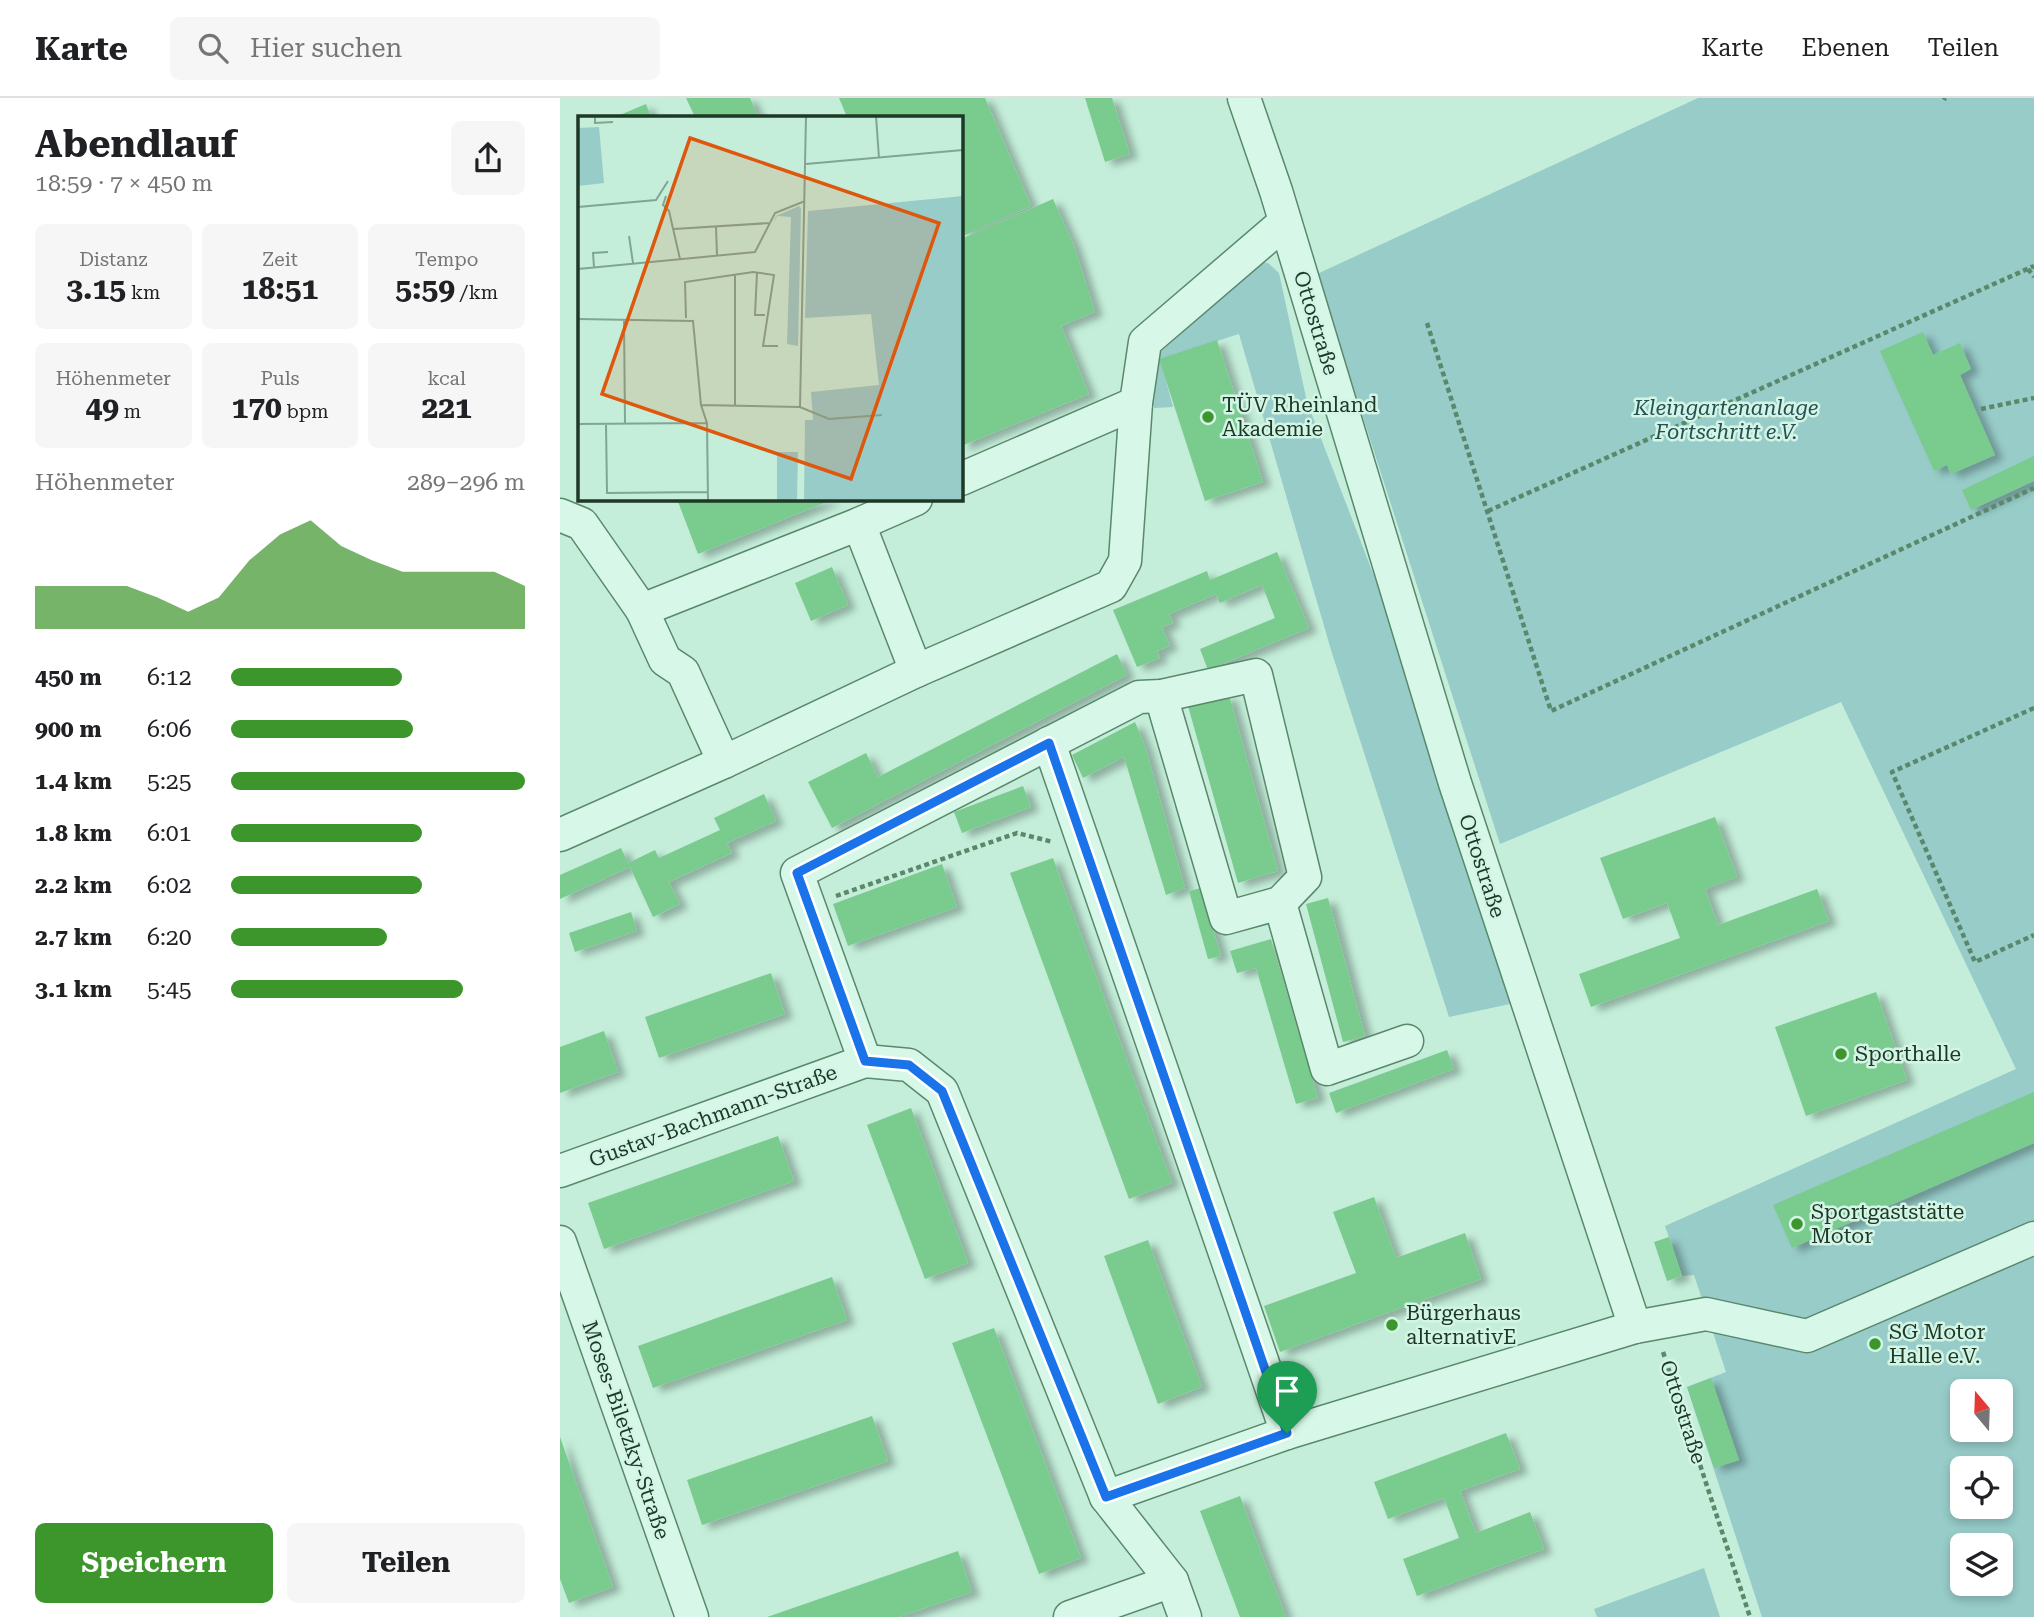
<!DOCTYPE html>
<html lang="de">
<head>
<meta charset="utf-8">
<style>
	body { margin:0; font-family:"Roboto Serif",serif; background:#f6f6f6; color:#202124; height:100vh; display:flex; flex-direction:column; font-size:26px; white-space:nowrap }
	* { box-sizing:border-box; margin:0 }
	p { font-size:23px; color:#757577 }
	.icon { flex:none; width:38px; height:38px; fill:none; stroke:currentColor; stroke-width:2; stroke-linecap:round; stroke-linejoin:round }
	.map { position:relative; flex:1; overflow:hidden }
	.details { display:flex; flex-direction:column; background:#fff; width:560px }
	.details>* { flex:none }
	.needle { width:46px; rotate:341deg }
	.controls { position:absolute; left:1390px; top:1281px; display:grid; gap:14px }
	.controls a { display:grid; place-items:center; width:63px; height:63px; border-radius:10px; background:#fff; box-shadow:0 4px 10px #0003; font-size:35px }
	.pin { position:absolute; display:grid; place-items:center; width:60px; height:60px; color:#fff; margin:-72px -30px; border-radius:50% 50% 50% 0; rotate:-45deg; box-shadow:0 0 7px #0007 }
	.pin .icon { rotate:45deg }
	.round { display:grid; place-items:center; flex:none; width:74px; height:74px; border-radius:10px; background:#f6f6f6 }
	.headline { display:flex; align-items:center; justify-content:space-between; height:119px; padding:0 35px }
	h1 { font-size:38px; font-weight:700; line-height:52px }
	.metrics { display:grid; grid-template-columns:repeat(3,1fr); gap:10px; height:119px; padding:7px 35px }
	.metrics div { display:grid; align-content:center; border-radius:10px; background:#f6f6f6; text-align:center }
	.metrics b { font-size:30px; font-weight:700 }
	.metrics small { font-size:19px; font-weight:400 }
	.metrics p { font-size:19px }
	.chart { height:196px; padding:14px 35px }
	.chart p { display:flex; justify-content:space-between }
	.chart svg { width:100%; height:126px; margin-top:7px; fill:#3d962b; opacity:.7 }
	.button { display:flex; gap:14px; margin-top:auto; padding:14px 35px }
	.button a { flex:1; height:80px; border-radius:10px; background:#3d962b; color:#fff; font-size:28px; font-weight:700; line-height:80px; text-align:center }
	.button a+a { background:#f6f6f6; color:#202124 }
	ul { padding:0 35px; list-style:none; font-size:23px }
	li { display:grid; grid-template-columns:112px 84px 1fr; align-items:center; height:52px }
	li i { height:18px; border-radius:9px; background:#3d962b }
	header { display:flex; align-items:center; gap:42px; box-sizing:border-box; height:98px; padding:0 35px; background:#fff; border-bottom:2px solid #e0e0e0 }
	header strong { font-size:33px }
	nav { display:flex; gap:38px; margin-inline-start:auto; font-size:24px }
	.search { width:490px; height:63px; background:#f6f6f6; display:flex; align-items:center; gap:18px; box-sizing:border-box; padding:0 24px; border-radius:10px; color:#757577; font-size:26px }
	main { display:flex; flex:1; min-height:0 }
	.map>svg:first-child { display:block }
	.green { fill:#97ccc9; fill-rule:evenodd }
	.building { fill:#7acb8e; filter:url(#shadow) }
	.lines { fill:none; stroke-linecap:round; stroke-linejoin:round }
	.minor-casing { stroke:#5a886b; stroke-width:35 }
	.path { stroke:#5a886b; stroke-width:4.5; stroke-dasharray:5 3.5; stroke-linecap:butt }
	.minor { stroke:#d7f8e9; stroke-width:32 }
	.route-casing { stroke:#fff; stroke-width:14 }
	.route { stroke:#1a73e8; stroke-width:9 }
	.poi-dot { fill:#3d962b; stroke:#d3f5e6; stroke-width:2.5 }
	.labels { text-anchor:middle; stroke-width:5; stroke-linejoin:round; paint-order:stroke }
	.street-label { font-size:21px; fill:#1e3826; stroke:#d3f5e6 }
	.poi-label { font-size:21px; fill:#1e3826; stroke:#d3f5e6; text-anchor:start }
	.park-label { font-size:21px; font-style:italic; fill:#255054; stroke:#d3f5e6 }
	.inset-road { fill:none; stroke:#82a592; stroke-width:2 }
	.view { fill:#de570d; fill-opacity:0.15; stroke:#de570d; stroke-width:3.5 }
	.inset-edge { fill:none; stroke:#1e3826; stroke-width:3.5 }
</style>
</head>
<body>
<header>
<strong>Karte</strong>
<div class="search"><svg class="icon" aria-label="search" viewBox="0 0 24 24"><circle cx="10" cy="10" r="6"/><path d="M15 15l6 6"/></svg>Hier suchen</div>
<nav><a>Karte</a><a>Ebenen</a><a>Teilen</a></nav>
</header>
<main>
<section class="details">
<div class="headline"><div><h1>Abendlauf</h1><p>18:59 · 7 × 450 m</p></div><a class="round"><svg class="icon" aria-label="share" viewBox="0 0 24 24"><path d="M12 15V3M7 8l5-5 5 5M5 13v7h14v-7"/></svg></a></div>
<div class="metrics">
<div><p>Distanz</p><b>3.15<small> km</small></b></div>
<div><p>Zeit</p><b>18:51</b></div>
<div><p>Tempo</p><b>5:59<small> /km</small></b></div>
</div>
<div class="metrics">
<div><p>Höhenmeter</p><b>49<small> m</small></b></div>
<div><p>Puls</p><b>170<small> bpm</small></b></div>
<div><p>kcal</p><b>221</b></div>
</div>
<div class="chart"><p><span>Höhenmeter</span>289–296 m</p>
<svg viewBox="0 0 160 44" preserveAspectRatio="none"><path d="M0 44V29L10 29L20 29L30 29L40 33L50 38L60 33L70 20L80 11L90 6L100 15L110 20L120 24L130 24L140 24L150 24L160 29V44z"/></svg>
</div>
<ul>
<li><b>450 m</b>6:12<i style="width:58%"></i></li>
<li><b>900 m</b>6:06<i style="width:62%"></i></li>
<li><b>1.4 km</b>5:25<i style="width:100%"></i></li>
<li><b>1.8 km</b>6:01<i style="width:65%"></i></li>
<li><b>2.2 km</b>6:02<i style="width:65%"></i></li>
<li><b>2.7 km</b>6:20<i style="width:53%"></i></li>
<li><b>3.1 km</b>5:45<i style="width:79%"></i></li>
</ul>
<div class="button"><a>Speichern</a><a>Teilen</a></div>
</section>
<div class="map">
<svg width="1474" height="1519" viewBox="0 0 1474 1519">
	<defs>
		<filter id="shadow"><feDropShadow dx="8" dy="4.5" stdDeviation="3.5" flood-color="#0004"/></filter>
	</defs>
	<rect width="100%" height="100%" fill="#c4eeda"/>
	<g class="green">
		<path d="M 1138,0 L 1474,0 L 1474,1519 L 1202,1519 L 1127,1289 L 1166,1274 L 1134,1177 L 1122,1178 L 1105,1128 L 1456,971 L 1281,604 L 940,746 L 757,176 ZM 1402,1293 L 1440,1293 L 1440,1332 L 1402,1332 ZM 1402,1370 L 1440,1370 L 1440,1409 L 1402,1409 ZM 1402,1447 L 1440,1447 L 1440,1486 L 1402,1486 Z"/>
		<polygon points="700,164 708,165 719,175 747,304 856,587 950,906 889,919 771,552 679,236 600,261 613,309 594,310 595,259"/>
		<polygon points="1144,1470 1160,1519 1037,1519 1034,1511"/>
	</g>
	<g class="building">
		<polygon points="126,0 190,0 198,19 135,19"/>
		<polygon points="279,0 425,0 471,108 401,139 401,19 287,19"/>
		<polygon points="525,0 552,0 570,56 545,64"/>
		<polygon points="86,6 91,19 55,19"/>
		<polygon points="493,101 514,148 535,214 501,228 529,296 401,348 401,141"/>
		<polygon points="1363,234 1373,257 1400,245 1411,271 1400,277 1435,357 1391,376 1387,367 1374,373 1320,253"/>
		<polygon points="657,242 703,384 645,403 599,261"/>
		<polygon points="1474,358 1474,383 1411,412 1402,392"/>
		<polygon points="117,401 274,401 138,456"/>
		<polygon points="717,454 749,530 648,572 640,551 715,520 702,487 660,505 656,496 609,516 613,525 602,529 610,548 597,553 600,560 577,569 553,512 647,473 650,482"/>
		<polygon points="272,469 288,507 251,523 235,485"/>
		<polygon points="557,556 567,577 272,730 248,684 306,655 318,679"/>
		<polygon points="669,597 718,773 678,785 628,608"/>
		<polygon points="575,624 585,648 625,790 606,797 564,659 523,680 512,657"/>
		<polygon points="463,688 471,709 402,735 394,714"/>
		<polygon points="204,696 216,723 167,745 172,755 109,784 120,806 93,819 70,769 0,801 0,777 61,750 68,765 95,752 99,760 160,732 154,720"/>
		<polygon points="1155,719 1177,779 1145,791 1158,827 1257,791 1269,823 1031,909 1019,876 1120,840 1107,805 1063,821 1040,760"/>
		<polygon points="493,760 612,1085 569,1101 450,775"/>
		<polygon points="382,766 397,809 288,848 273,806"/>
		<polygon points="641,790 661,858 648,861 629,793"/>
		<polygon points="768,800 805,938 783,944 746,806"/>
		<polygon points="71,814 77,833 15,854 9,835"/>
		<polygon points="711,841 758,1000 736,1006 696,870 677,875 670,853"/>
		<polygon points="211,875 225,916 99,960 85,919"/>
		<polygon points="1316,894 1347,982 1246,1018 1215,929"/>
		<polygon points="44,933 58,974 0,995 0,949"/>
		<polygon points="887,952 894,971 776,1015 769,995"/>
		<polygon points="1474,994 1474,1045 1232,1150 1213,1107"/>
		<polygon points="351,1010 408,1165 365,1181 307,1027"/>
		<polygon points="218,1038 234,1083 44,1151 28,1105"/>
		<polygon points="814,1099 836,1160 905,1135 921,1181 720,1254 704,1208 796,1175 773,1114"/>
		<polygon points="1109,1139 1122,1178 1107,1183 1094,1144"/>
		<polygon points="588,1142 642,1289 598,1306 544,1158"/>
		<polygon points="272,1179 287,1222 93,1290 78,1248"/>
		<polygon points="434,1230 521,1460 479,1476 392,1245"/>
		<polygon points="1151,1280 1179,1362 1154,1370 1127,1289"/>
		<polygon points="312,1318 328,1363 142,1427 127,1382"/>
		<polygon points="946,1335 960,1371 900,1393 916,1435 970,1414 984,1451 857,1498 843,1461 899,1440 884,1400 828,1421 814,1384"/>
		<polygon points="0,1339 53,1489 9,1505 0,1481"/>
		<polygon points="680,1398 707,1470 726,1519 680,1519 640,1413"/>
		<polygon points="398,1453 412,1494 339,1519 207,1519"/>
	</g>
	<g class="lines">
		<defs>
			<g id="minor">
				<polyline points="684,0 716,93 895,685 1075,1229"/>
				<polyline points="401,381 576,305"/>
				<polyline points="0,417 22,426 82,512 105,562 123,574 164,664"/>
				<polyline points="299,426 356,573"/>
				<polyline points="82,512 299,426 356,401"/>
				<polyline points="601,598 666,820 720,805"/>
				<polyline points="489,645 727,1335"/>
				<polyline points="0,737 164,664 356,573 551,488 565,463 576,305 585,244 725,124"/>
				<polyline points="305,963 237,775 579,599 601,598 696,577 745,779 720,805 767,971 847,943"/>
				<polyline points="0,1073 305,963 349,967 382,993 546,1399 612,1483 625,1519"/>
				<polyline points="0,1144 132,1519"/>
				<polyline points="546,1399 727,1335 1075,1229 1146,1216 1247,1238 1474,1140"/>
				<polyline points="510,1519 612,1483"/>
			</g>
		</defs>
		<use href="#minor" class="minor-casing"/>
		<g class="path">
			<polyline points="1384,2 1385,0"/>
			<polyline points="1468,171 1474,179"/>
			<polyline points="867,225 991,613 1474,390"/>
			<polyline points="1421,311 1474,300"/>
			<polyline points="928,413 1474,168"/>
			<polyline points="1474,610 1332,674 1415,864 1474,837"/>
			<polyline points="276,798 457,735 493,744"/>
			<polyline points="1103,1254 1190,1519"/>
		</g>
		<use href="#minor" class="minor"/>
	</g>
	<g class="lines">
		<defs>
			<polygon id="route" points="489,645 727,1335 546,1399 382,993 349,967 305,963 237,775"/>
		</defs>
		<use href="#route" class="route-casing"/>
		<use href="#route" class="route"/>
	</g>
	<g class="poi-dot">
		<circle cx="648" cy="319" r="7"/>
		<circle cx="1281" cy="956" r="7"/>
		<circle cx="1237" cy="1126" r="7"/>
		<circle cx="832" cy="1227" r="7"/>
		<circle cx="1315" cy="1246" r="7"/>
	</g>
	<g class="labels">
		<g class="street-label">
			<text transform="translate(756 225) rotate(73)" y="7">Ottostraße</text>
			<text transform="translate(922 768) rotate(72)" y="7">Ottostraße</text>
			<text transform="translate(153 1018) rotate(-20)" y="7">Gustav-Bachmann-Straße</text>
			<text transform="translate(1123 1314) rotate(72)" y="7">Ottostraße</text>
			<text transform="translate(66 1332) rotate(71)" y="7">Moses-Biletzky-Straße</text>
		</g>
		<g class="poi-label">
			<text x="662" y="314">TÜV Rheinland<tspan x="662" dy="24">Akademie</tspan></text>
			<text x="1295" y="963">Sporthalle</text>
			<text x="1251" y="1121">Sportgaststätte<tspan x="1251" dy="24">Motor</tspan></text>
			<text x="846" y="1222">Bürgerhaus<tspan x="846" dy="24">alternativE</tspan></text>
			<text x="1329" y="1241">SG Motor<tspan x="1329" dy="24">Halle e.V.</tspan></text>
		</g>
		<g class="park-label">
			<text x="1166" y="317">Kleingartenanlage<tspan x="1166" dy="24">Fortschritt e.V.</tspan></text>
		</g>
	</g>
	<g transform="translate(18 18)">
		<rect width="385" height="385" fill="#c4eeda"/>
		<path d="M 21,11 L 26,67 L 0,70 L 0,12 ZM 385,80 L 385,385 L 226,385 L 227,304 L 235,304 L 233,276 L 301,269 L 293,198 L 227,202 L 230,95 ZM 221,90 L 223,93 L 220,230 L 209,228 L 213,101 L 199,100 L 195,108 L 198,100 ZM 199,336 L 220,336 L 219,385 L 199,385 Z" fill="#97ccc9"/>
		<path class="inset-road" d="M 17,0 L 17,7 L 35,6M 298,0 L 301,42M 228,48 L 385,34M 88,80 L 85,89 L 91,95 L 102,143M 0,91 L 78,84 L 90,65M 138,111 L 139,139M 96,113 L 192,107M 51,120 L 55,147M 16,151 L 15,137 L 30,136M 0,153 L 177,136 L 197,97 L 227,85M 179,157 L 177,199 L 187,199M 157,159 L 157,289M 108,202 L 107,166 L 175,156 L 196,159 L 185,230 L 200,230M 0,203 L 115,205 L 123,289 L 129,307 L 130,385M 46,203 L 47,308M 123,289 L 222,291 L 251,303 L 304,299M 222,291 L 228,0M 0,308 L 129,307M 28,308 L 29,377 L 130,376"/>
		<path class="view" d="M 112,22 L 361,107 L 273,363 L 24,278 Z"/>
		<rect width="385" height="385" class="inset-edge"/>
	</g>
</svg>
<div class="controls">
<a><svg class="needle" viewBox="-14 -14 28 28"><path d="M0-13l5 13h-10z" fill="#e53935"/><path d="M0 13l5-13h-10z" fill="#757577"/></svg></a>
<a><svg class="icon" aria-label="locate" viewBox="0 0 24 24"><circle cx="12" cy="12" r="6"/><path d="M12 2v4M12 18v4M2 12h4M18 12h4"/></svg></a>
<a><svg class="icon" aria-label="layers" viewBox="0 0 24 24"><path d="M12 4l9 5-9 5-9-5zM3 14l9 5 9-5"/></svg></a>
</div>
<div class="pin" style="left:727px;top:1335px;background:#1e9e55"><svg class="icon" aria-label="arrive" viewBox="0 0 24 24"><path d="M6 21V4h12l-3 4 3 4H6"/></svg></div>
</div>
</main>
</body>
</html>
